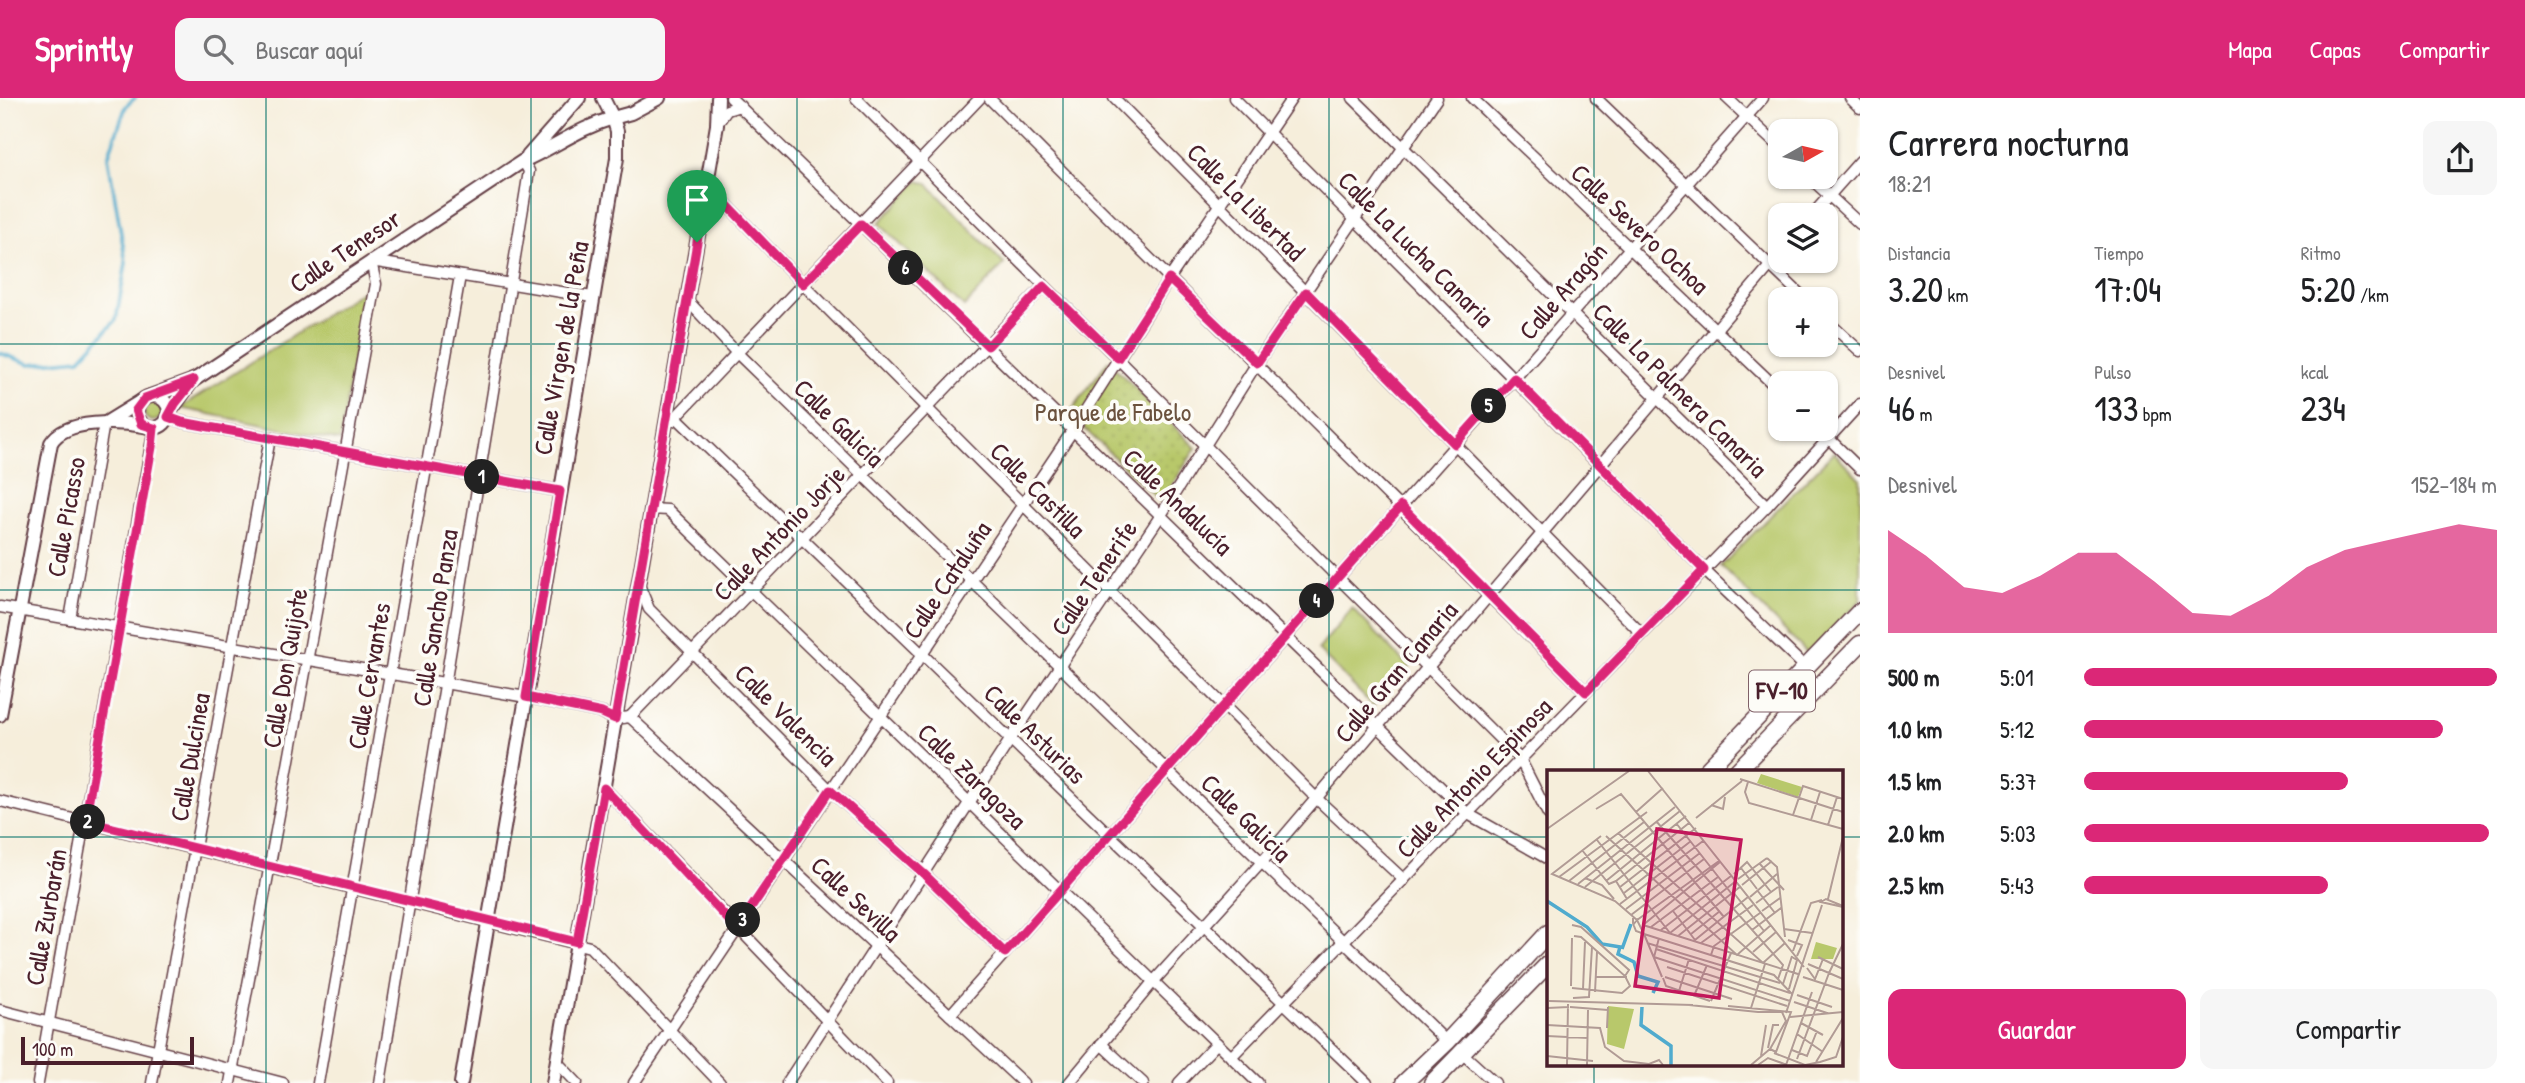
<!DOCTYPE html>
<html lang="es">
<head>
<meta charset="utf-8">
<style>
	body { margin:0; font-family:"Patrick Hand",sans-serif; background:#f6f6f6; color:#202124; height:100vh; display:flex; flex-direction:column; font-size:26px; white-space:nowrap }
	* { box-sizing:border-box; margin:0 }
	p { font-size:23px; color:#757577 }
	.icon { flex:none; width:38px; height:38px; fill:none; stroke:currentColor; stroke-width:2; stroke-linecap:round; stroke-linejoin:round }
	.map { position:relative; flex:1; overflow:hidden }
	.panel { display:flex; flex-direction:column; background:#fff; width:665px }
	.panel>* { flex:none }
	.needle { width:46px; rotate:82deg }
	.tools { position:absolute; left:1768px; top:21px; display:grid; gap:14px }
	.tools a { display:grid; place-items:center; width:70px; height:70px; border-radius:14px; background:#fff; box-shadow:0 2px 5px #0004; font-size:35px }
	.scale { position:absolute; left:21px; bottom:18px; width:173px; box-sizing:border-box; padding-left:7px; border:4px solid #4a1f2b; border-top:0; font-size:19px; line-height:24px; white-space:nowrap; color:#4a1f2b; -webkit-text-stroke:5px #fdfcf7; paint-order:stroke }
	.pin { position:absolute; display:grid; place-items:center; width:60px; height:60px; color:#fff; margin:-72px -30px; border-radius:50% 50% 50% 0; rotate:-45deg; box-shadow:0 0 7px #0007 }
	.pin .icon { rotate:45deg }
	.km { position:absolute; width:35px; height:35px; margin:-18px; border-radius:50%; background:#222; color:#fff; font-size:19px; line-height:35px; text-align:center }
	.round { display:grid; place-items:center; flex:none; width:74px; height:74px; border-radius:14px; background:#f6f6f6 }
	.headline { display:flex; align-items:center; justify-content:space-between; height:119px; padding:0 28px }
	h1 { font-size:38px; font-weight:600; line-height:52px }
	.figures { display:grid; grid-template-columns:repeat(3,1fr); gap:10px; height:119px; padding:7px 28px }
	.figures div { display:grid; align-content:center }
	.figures b { font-size:35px; font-weight:600 }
	.figures small { font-size:19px; font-weight:400 }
	.figures p { font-size:19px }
	.chart { height:196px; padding:14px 28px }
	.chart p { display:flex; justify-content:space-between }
	.chart svg { width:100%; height:126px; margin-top:7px; fill:#db2777; opacity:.7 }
	.primary-button { display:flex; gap:14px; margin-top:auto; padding:14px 28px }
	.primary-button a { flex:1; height:80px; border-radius:14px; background:#db2777; color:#fff; font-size:28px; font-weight:600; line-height:80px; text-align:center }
	.primary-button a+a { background:#f6f6f6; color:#202124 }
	ul { padding:0 28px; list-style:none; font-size:23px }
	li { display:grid; grid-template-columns:112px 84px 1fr; align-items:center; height:52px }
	li i { height:18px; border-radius:9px; background:#db2777 }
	header { display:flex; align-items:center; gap:42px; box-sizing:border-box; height:98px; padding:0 35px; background:#db2777; color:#fff }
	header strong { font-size:33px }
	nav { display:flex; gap:38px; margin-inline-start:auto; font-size:24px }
	.search { width:490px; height:63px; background:#f6f6f6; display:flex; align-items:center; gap:18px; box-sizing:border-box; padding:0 24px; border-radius:14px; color:#757577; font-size:26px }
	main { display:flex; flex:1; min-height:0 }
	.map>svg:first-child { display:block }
	.green { fill:#b8c86b; stroke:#81744b; stroke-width:2 }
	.park { fill:url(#park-dots); stroke:#81744b; stroke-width:2 }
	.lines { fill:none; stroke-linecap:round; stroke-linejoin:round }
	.stream { stroke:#50abce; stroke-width:3.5 }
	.minor-casing { stroke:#643e45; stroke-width:13 }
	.tertiary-casing { stroke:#643e45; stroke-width:16 }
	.primary-casing { stroke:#643e45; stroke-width:19 }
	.minor { stroke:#fff; stroke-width:10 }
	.tertiary { stroke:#fff; stroke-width:12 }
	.primary { stroke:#fff; stroke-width:16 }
	.route-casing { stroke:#fff; stroke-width:14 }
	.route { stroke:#db2777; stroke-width:9 }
	.grid { fill:none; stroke:#0f766e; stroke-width:2; stroke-opacity:0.55 }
	.labels { text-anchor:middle; stroke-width:7; stroke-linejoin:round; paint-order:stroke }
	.shield { fill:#fdfcf7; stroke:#806168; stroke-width:2 }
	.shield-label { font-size:24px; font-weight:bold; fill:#4a1f2b }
	.street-label { font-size:26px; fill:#4a1f2b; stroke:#fdfcf7 }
	.park-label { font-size:26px; fill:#6b523e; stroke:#fdfcf7 }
	.inset-river { fill:none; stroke:#50abce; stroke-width:3.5 }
	.inset-road { fill:none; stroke:#b19b95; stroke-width:2 }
	.view { fill:#c2185b; fill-opacity:0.15; stroke:#c2185b; stroke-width:3.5 }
	.inset-edge { fill:none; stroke:#4a1f2b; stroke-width:3.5 }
</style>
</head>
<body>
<header>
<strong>Sprintly</strong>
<div class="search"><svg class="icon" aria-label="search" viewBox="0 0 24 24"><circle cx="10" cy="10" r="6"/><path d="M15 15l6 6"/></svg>Buscar aquí</div>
<nav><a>Mapa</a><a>Capas</a><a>Compartir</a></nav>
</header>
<main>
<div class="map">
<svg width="1860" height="985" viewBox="0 0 1860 985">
	<defs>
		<pattern id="park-dots" width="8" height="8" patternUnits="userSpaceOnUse" patternTransform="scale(1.75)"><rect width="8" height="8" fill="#b8c86b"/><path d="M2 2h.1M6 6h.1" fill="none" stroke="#a0ab5d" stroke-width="1.8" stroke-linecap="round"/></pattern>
	</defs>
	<rect width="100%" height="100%" fill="#fdfcf7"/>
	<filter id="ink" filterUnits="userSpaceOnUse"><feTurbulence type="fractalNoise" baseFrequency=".0143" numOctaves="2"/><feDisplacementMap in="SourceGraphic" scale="14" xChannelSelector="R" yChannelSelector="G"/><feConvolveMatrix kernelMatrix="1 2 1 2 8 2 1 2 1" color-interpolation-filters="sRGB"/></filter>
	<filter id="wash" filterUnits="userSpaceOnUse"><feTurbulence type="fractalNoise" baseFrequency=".00686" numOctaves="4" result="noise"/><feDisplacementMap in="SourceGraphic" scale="28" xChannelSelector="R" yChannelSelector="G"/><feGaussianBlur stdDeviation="1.57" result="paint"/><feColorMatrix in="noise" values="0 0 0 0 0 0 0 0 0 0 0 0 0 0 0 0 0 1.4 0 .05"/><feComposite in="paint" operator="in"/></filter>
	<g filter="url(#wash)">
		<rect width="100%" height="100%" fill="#f6eedb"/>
		<g class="green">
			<polygon points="918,83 927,85 1004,166 964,209 879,125"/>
			<polygon points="364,192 340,343 180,310"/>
			<circle cx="153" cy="314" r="9"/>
			<polygon points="1834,354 1860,381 1860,503 1808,556 1721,468"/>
			<polygon points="1352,510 1409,569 1373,608 1318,552"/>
		</g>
		<polygon class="park" points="1108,263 1196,350 1161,404 1069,316"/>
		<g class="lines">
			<polyline class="stream" points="0,255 30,266 80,261 116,222 126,165 108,59 126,8 135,0"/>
		</g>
	</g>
	<g filter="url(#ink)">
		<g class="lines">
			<defs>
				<g id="minor">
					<polyline points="731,0 1468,716 1548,761"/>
					<polyline points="856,0 1520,661 1548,716"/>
					<path d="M 989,0 C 1187,199 1387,396 1586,594"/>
					<polyline points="1114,0 1642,536"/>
					<polyline points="1234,0 1704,472 1805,569"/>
					<polyline points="1353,0 1767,408"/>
					<polyline points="1472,0 1780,293"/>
					<polyline points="1596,0 1805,201"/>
					<polyline points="1727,0 1780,50"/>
					<polyline points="1850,0 1860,10"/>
					<polyline points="717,26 727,12 740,8"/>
					<polyline points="1809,79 1860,126"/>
					<polyline points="707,86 803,186 1316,700 1404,782"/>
					<polyline points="1812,117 1860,63"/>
					<polyline points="687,202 736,254 1447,944"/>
					<polyline points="1825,221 1860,253"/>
					<polyline points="675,318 1367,985"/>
					<polyline points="168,319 182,324 560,393"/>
					<polyline points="672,323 980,0"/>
					<polyline points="1819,331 1860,371"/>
					<polyline points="651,411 668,412 1258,985"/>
					<polyline points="639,487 649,511 830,692 924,776 1005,855"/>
					<polyline points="0,509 526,599 602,615 615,621 630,619"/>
					<polyline points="70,521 104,325"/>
					<polyline points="630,619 1044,188"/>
					<polyline points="630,619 1023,985"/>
					<polyline points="604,690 887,985"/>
					<polyline points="0,703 590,849 720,985"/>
					<polyline points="0,912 283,985"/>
					<polyline points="950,917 1763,0"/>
					<polyline points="1101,946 1143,985"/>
					<polyline points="1462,955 1495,985"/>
					<polyline points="1231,959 1767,408 1860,306"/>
					<polyline points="557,964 577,985"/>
					<polyline points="38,985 154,330"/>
					<polyline points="152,985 270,340"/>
					<polyline points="230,985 376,186 371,163 592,199"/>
					<polyline points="318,985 460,178"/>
					<polyline points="380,985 529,73 523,63"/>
					<polyline points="634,985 1073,332 1169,181 1292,0"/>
					<polyline points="787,985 1010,642 1161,417 1257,265 1437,0"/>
					<polyline points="1069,985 1153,884 1262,764 1780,156"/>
					<polyline points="1179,985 1217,945"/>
				</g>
				<g id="tertiary">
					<polyline points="603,0 613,20 631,15 659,0"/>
					<polyline points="528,58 579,0"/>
					<circle cx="153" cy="314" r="16"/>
					<path d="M 150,298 L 194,282 L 523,63 C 555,49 579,30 613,20 L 617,33 L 617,60 L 461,985"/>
					<polyline points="169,315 193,282"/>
					<polyline points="107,324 141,303"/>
					<path d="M 0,617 L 51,345 C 65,320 121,324 145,328"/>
					<polyline points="553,985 717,27 718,0"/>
				</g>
				<g id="primary">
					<polyline points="1705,674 1860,513"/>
					<polyline points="1736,674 1860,546"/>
					<polyline points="1404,985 1447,944 1548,835"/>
					<polyline points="1432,985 1548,866"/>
				</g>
			</defs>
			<use href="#minor" class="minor-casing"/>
			<use href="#tertiary" class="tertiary-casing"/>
			<use href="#primary" class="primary-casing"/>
			<use href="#minor" class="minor"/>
			<use href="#tertiary" class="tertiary"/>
			<use href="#primary" class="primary"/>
		</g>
	</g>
	<g class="lines" filter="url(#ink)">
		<defs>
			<polygon id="route" points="707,86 803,186 861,126 988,248 1044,188 1118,260 1169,181 1257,265 1306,194 1455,346 1514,280 1704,472 1586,594 1401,408 1005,855 924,776 830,692 737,831 604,690 577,844 85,723 152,349 154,330 141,326 136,312 145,300 194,282 175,306 168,319 182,324 560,393 526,599 602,615 615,621"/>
		</defs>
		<use href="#route" class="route-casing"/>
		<use href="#route" class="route"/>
	</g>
	<path class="grid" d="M 266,0 L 266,985M 531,0 L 531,985M 797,0 L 797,985M 1063,0 L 1063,985M 1329,0 L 1329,985M 1594,0 L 1594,674M 0,246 L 1780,246M 1825,246 L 1860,246M 0,492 L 1860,492M 0,739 L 1548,739M 1841,739 L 1860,739M 1594,966 L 1594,985"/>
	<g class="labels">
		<rect class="shield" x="1749" y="572.5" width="66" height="41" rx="5"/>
		<g class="shield-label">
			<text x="1782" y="601">FV-10</text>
		</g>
		<g class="street-label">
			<text transform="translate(1246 104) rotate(45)" y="9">Calle La Libertad</text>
			<text transform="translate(1640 131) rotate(43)" y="9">Calle Severo Ochoa</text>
			<text transform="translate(1416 151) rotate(45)" y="9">Calle La Lucha Canaria</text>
			<text transform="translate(345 153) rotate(-34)" y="9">Calle Tenesor</text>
			<text transform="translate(1563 193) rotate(-49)" y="9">Calle Aragón</text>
			<text transform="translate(561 250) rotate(-80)" y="9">Calle Virgen de la Peña</text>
			<text transform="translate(1680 292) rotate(45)" y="9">Calle La Palmera Canaria</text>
			<text transform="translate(839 325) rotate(44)" y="9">Calle Galicia</text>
			<text transform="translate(1038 392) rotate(45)" y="9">Calle Castilla</text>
			<text transform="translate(1178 404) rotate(44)" y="9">Calle Andalucía</text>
			<text transform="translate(66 419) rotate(-80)" y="9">Calle Picasso</text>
			<text transform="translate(779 435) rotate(-46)" y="9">Calle Antonio Jorje</text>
			<text transform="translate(1094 480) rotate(-56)" y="9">Calle Tenerife</text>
			<text transform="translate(947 482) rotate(-56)" y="9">Calle Cataluña</text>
			<text transform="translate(435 520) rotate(-81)" y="9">Calle Sancho Panza</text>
			<text transform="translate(285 570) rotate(-80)" y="9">Calle Don Quijote</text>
			<text transform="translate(1396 574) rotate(-50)" y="9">Calle Gran Canaria</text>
			<text transform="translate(369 578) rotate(-80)" y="9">Calle Cervantes</text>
			<text transform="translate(786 617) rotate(45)" y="9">Calle Valencia</text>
			<text transform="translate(1035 636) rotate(44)" y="9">Calle Asturias</text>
			<text transform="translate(190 659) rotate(-80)" y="9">Calle Dulcinea</text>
			<text transform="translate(972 678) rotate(44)" y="9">Calle Zaragoza</text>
			<text transform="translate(1474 680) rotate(-46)" y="9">Calle Antonio Espinosa</text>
			<text transform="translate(1246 720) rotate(44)" y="9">Calle Galicia</text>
			<text transform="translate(856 801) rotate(43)" y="9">Calle Sevilla</text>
			<text transform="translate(46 819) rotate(-80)" y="9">Calle Zurbarán</text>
		</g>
		<g class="park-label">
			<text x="1113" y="323">Parque de Fabelo</text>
		</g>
	</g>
	<g transform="translate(1547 672)">
		<rect width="296" height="296" fill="#f6eedb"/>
		<path d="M 214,4 L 255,17 L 251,27 L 210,13 ZM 61,236 L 87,239 L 77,279 L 60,274 Z" fill="#b8c86b"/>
		<path d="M 269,172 L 290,178 L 286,189 L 264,189 Z" fill="#b8c86b"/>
		<path class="inset-river" d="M 0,131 L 40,157 L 55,174 L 73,177 L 71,184 L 87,192 L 91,206 L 111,212 L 106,223M 75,179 L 84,154M 95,237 L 94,255 L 124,276 L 124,295"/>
		<path class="inset-road" d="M 101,1 L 257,197M 193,9 L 296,42M 201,12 L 198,22 L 202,33 L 296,59M 164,35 L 176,39 L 178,27M 49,39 L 74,24 L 177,147M 89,42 L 116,18M 246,45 L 256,16 L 296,29M 149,48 L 195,11M 264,50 L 273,22M 109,51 L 236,195 L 231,209M 129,53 L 184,123M 281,55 L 290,27M 0,59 L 82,1M 71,63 L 216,193 L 238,173M 54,66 L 5,104 L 68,131 L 90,150 L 172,91M 59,66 L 190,185 L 224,155M 50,70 L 123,163M 35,80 L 62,114 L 69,111M 220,88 L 230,97 L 238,167M 212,93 L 237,120M 194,98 L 210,119M 187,104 L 200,92 L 224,122M 12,107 L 100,42M 38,108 L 55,115 L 67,129M 191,109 L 220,88M 22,111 L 97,52M 59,111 L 139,46M 69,111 L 142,53M 69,111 L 80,129M 31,114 L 128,37M 195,115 L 225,91M 38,117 L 133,41M 73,117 L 149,58M 210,120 L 228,143M 186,122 L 217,161M 77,123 L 144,71M 203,127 L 230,104M 281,129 L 296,67M 209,133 L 231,117M 73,134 L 156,71M 296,136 L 279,129 L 274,132 L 296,137M 79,139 L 153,83M 126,141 L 148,170M 215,141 L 233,128M 84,145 L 157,89M 86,148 L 86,153 L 87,156 L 89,161 L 97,164 L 90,150 L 86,155M 25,155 L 34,157 L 82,200 L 78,206M 96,155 L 251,204M 96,155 L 173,92M 104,157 L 171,107M 237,159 L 265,163M 114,160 L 184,106M 205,160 L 234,138M 123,163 L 189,111M 97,164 L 227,205 L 245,224M 97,164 L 115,207M 144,164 L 173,141M 131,166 L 194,116M 112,168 L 107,187 L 243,231M 148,170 L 201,127M 241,170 L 255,175 L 250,186M 100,173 L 233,213M 154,173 L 206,135M 109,179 L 243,223M 246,181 L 264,133 L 275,130M 206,182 L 229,162M 164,185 L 167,176 L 213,143M 271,187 L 296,199M 261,194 L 296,209M 120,197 L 240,236M 260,198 L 268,209 L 276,189M 282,203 L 296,174M 49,207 L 80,207M 118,207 L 185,229M 256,207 L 296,220M 116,208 L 119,216 L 163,231M 236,214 L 245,186M 24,216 L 25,168M 25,218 L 75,223 L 83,216 L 78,206 L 34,167 L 27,166M 36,219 L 38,172M 242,219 L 250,190 L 245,187M 132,221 L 142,189M 48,222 L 50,182M 250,225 L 285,237M 147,226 L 160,195M 26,228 L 42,227 L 45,177M 2,231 L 146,235M 164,231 L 184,183M 247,232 L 283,244M 142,235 L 211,242 L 235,242 L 239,251 L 223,279 L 229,282 L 244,242 L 181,236M 23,237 L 61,240M 0,238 L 22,237M 204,238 L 218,194M 239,243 L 275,135M 243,247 L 296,242M 254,253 L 276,265M 0,255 L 53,258 L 58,277 L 77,291 L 102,294 L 112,290 L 116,295M 60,258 L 61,237M 250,264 L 276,282M 0,266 L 41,268M 221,278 L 226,255 L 232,255M 245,280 L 260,286 L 270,261M 227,283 L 258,295 L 273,292 L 289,287 L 296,267M 0,286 L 46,291M 214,286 L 219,255M 250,289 L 282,203M 269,292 L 296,248M 20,295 L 21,234M 40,295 L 41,240M 204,295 L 223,279M 211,295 L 221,288 L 240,295M 239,295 L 265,222"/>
		<path class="view" d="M 110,59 L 194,70 L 172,228 L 88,216 Z"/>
		<rect width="296" height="296" class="inset-edge"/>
	</g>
</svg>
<div class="tools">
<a><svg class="needle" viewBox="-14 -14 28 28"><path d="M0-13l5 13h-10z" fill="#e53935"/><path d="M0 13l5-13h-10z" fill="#757577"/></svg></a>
<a><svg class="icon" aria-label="layers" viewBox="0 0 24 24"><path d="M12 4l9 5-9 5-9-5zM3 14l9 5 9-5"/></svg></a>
<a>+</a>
<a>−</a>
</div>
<div class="scale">100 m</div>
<div class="pin" style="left:697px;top:144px;background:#1e9e55"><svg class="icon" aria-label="arrive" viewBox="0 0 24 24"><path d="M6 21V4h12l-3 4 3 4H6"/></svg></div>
<b class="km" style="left:482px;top:379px">1</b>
<b class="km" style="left:88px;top:724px">2</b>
<b class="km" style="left:743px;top:822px">3</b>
<b class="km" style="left:1317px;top:503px">4</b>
<b class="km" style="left:1489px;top:308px">5</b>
<b class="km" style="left:906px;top:170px">6</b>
</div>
<section class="panel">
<div class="headline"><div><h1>Carrera nocturna</h1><p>18:21</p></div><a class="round"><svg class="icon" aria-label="share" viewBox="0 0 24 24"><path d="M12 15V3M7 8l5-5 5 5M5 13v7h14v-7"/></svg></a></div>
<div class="figures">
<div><p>Distancia</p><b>3.20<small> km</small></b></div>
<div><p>Tiempo</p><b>17:04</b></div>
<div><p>Ritmo</p><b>5:20<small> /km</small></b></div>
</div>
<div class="figures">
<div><p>Desnivel</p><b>46<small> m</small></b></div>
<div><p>Pulso</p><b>133<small> bpm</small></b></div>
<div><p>kcal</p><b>234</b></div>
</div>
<div class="chart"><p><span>Desnivel</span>152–184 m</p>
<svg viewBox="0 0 160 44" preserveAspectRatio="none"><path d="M0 44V8L10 17L20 28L30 30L40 24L50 16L60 16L70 26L80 37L90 38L100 31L110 21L120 15L130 12L140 9L150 6L160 8V44z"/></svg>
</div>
<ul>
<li><b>500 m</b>5:01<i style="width:100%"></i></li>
<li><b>1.0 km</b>5:12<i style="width:87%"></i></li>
<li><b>1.5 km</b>5:37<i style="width:64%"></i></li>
<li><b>2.0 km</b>5:03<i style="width:98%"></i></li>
<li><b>2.5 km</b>5:43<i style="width:59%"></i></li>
</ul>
<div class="primary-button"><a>Guardar</a><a>Compartir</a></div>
</section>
</main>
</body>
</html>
